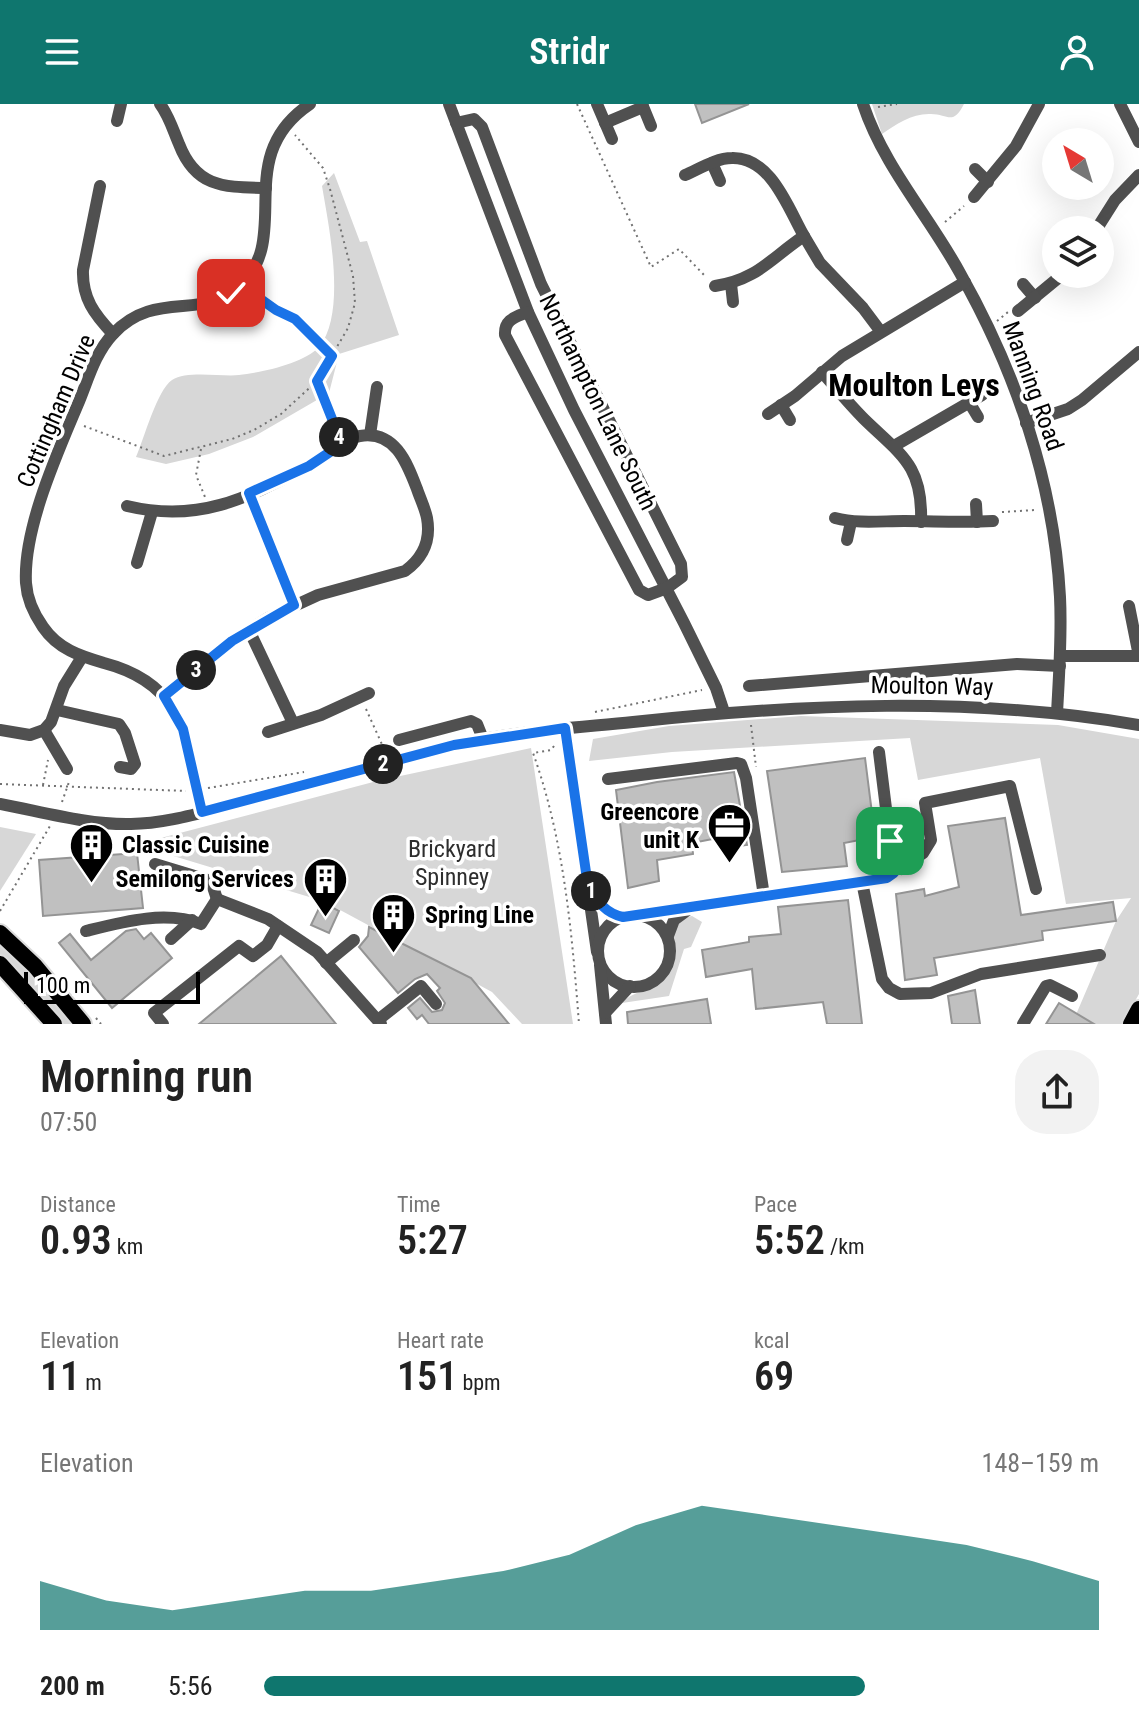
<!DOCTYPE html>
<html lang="en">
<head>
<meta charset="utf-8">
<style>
	body { margin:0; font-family:"Roboto Condensed",sans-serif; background:#f2f2f2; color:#222; height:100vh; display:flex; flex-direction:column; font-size:30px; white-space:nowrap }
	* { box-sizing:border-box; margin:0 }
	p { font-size:26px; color:#767676 }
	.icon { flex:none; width:44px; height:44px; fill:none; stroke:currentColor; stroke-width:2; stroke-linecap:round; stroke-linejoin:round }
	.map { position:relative; height:920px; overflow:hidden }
	.details { display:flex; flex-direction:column; background:#fff; flex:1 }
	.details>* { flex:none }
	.needle { width:52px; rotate:322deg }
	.tools { position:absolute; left:1042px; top:24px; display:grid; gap:16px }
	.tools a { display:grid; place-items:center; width:72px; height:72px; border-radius:50%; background:#fff; box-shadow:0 8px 32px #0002; font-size:40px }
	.scale { position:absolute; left:24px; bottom:20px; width:176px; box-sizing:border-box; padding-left:8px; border:4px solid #000; border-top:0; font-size:22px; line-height:28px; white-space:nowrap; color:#000; -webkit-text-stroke:6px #fff; paint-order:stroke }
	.pin { position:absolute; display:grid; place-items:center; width:68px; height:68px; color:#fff; margin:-34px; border-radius:16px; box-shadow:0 4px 12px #0006 }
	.km { position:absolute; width:40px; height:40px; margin:-20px; border-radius:50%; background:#222; color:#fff; font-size:22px; line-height:40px; text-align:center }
	.round { display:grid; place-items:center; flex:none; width:84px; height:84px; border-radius:32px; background:#f2f2f2 }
	.summary { display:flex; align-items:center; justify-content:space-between; height:136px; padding:0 40px }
	h1 { font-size:44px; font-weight:600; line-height:60px }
	.figures { display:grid; grid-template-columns:repeat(3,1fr); gap:12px; height:136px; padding:8px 40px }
	.figures div { display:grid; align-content:center }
	.figures b { font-size:40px; font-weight:600 }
	.figures small { font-size:22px; font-weight:400 }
	.figures p { font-size:22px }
	.chart { height:224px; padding:16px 40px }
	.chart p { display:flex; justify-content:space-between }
	.chart svg { width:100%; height:144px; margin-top:8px; fill:#0f766e; opacity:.7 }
	ul { padding:0 40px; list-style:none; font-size:26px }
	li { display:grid; grid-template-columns:128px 96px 1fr; align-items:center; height:60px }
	li i { height:20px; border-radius:10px; background:#0f766e }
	header { display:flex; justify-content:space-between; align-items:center; height:104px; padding:0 40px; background:#0f766e; color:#fff; font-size:36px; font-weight:600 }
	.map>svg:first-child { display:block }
	.green { fill:#d7d7d7 }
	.building { fill:#c0c0c0; stroke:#949494; stroke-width:2 }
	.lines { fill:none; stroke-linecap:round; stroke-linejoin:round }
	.major-casing { stroke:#dbdbdb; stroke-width:20 }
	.path { stroke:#727272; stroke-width:2; stroke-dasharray:2 4; stroke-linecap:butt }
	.minor { stroke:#505050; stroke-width:12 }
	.major { stroke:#000; stroke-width:16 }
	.route-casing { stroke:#fff; stroke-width:16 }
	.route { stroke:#1a73e8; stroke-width:10 }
	.labels { text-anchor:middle; stroke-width:7; stroke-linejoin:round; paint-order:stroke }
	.street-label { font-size:24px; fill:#000; stroke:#fff }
	.poi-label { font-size:24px; font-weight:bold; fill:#000; stroke:#fff; text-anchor:end }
	.park-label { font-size:24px; fill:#2e2e2e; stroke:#fff }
	.district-label { font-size:32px; font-weight:bold; fill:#000; stroke:#fff }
</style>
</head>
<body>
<header><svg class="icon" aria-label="menu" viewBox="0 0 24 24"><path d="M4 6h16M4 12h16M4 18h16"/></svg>Stridr<svg class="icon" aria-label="person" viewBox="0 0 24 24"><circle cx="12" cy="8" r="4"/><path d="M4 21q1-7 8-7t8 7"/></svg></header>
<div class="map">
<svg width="1139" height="920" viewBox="0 0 1139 920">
	<rect width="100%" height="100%" fill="#fff"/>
	<g class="green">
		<path d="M 872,0 L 964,0 C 953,22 948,10 931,10 C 913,9 896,20 882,30 Z"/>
		<path d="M 334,69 L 360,138 L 367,137 L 399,231 L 339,250 L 329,289 L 253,333 L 209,350 L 166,360 L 136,353 C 144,335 157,286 172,276 C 187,266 222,273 239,271 C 260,269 305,259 319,243 C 347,209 329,123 322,82 Z"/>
		<polygon points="801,612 1058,621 1139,635 1139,890 1122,920 1072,920 1116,817 1131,794 1066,800 1040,654 918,676 910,634 672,648 589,657 593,635 669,622"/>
		<polygon points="531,644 573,920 522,920 492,888 342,807 316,795 157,747 157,735 377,677"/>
		<polygon points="0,723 36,730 0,787"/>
		<path d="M 692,812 L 702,818 L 691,843 L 684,845 L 669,892 L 622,899 C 635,884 658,888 669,868 C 676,855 667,843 671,830 C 672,825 678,818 681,814 Z"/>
		<polygon points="0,840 27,865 73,920 64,920 0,852"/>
	</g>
	<g class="building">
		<polygon points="695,0 749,0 702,19"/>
		<polygon points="865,654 875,733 844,739 847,762 782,768 767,667"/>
		<polygon points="734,668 747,741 731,743 728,732 692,739 693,750 657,756 659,777 628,784 616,686 657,678"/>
		<polygon points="1005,714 1021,811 1113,798 1116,817 1042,827 1043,836 934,854 937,871 905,876 896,790 924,785 925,792 959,783 948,722"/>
		<polygon points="137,749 143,804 43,812 39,756"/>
		<polygon points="848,796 862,920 827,920 823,898 756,905 752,865 706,873 702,846 749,838 749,833 781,830 778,803"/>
		<polygon points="322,798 339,807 329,829 311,821"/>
		<polygon points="369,823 471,874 509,920 429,920 422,911 417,915 408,904 420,894 432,908 442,906 445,899 437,887 440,884 427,870 415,875 398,889 359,843 368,832"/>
		<polygon points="136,825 144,835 151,829 172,854 112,904 59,839 70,830 91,856 126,827"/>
		<polygon points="281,852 336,920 199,920"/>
		<polygon points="975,886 980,920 952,920 948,892"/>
		<polygon points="707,895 711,920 628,920 627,908"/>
		<polygon points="1059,899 1094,920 1046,920"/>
	</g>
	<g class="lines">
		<defs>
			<g id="major">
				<polyline points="0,829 35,862 83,920"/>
				<polyline points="0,860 54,920"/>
				<polyline points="1131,920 1139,905"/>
			</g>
		</defs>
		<use href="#major" class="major-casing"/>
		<g class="path">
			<polyline points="577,0 651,163 679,145 706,173"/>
			<polyline points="878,3 897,0"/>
			<polyline points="945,118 964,102"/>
			<polyline points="252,189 276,206 295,215 332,251"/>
			<polyline points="997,217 1008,208"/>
			<polyline points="317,279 337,328"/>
			<polyline points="84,322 164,352 232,335 254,326 281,310 317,277 348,224 355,199 353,172 330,85 323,64 295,31"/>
			<polyline points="201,345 196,371 205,393"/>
			<polyline points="1002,408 1036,406"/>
			<polyline points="366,605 385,647"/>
			<polyline points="595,608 702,586"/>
			<polyline points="751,621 756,663"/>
			<path d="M 554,642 L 551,646 L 533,649 C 564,735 572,829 579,920"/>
			<polyline points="0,680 186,687"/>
			<polyline points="43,681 48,656"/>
			<polyline points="208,684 304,668"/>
			<polyline points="62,698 69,678"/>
			<polyline points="0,807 50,722"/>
			<polyline points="96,914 101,920"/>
		</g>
		<g class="minor">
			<path d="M 160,0 C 169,12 173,26 179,40 C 196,84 224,83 266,84"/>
			<polyline points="449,0 528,208 574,306 684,519 716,584 724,608"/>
			<polyline points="597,0 612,35"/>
			<polyline points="642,0 651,22"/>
			<path d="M 863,0 C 884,63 929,112 960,169 C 1016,268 1054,379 1060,493 C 1062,532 1059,571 1057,609"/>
			<polyline points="1120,0 1139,38"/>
			<polyline points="117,17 121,0"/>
			<path d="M 456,19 L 474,15 L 482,23 L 541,180 L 681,460 L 682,473 L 667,484 L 648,491 L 639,486 L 505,231 C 504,215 516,213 528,208"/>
			<polyline points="605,19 643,3"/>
			<polyline points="712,59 720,77"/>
			<polyline points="975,65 988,78"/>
			<path d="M 685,71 C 699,65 716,54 732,54 C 771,53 788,104 804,132"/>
			<path d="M 100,82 L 83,166 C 82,194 94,210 113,230"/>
			<polyline points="974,93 1016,42 1039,0"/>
			<polyline points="1096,126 1115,96 1139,71"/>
			<polyline points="731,180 733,198"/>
			<polyline points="1023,180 1035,194"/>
			<path d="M 715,182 C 757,176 771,154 804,132 L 820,159 L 863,204 L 881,228"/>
			<polyline points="1018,207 1063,170"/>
			<path d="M 822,268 C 836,284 849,300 864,315 C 901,351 923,361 921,418"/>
			<polyline points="969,298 978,313"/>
			<polyline points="781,301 790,316"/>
			<polyline points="768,310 795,292 842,252 965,178"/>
			<polyline points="1026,319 1068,305 1082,296 1139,248"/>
			<polyline points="370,331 377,283"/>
			<polyline points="894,342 982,291"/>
			<polyline points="249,389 294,501"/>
			<polyline points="976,400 977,418"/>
			<path d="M 127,402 C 198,419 245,395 307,363 C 325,354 341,335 360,332 C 395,326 407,359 417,385 C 420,394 425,404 427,414 C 431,436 423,454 405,467 L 318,491 L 268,514 L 232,537 L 164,592"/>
			<path d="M 835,414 C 858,420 881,417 904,417 C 934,417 963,419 993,417"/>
			<polyline points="847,436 851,418"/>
			<polyline points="137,459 152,408"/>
			<polyline points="1129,502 1139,552"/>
			<polyline points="249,526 293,619"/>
			<polyline points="1060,552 1139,552"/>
			<polyline points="749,582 1017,560 1060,562"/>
			<polyline points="57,606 119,620 125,629 135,660 131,665 120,663"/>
			<polyline points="565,624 597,848"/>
			<polyline points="0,626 30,631 44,626 51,618 64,582 82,553"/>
			<polyline points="44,626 67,665"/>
			<polyline points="268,628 321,611 369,589"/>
			<polyline points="399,636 471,617 477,620 483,635"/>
			<polyline points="879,648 894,769"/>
			<polyline points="608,675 737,659 741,660 746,674 764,792"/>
			<path d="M 0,700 C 43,708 88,721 131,720 C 164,720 200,709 232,701 C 316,680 398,651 483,635 C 533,626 583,623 633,618 C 801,600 972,592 1139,621"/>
			<path d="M 202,708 C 185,637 188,581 104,559 C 80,552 58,545 43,523 C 34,510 27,495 26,479 C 23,425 57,350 78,300 C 88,276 95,249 113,230 C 155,185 202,217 239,183 C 295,132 230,54 310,0"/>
			<polyline points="155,760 211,777 217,795"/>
			<polyline points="862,778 882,875 889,884 900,890 931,889 981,870 1100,851"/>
			<path d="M 592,788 C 600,802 608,809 623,813"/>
			<polyline points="217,795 268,815 317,848 381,920"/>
			<polyline points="635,811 887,774 923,749 931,736 925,699 1010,682 1036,785"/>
			<circle cx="634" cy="847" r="36"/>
			<path d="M 86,827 C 122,818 166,806 201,820 L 217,795"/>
			<polyline points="668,832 674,816 689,805"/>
			<polyline points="171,835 192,816"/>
			<polyline points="326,859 354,836"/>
			<polyline points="600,861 606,920"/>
			<polyline points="605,909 630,882"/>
			<polyline points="378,916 421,882 436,900"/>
			<polyline points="163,920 154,909 239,842 253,852 267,841 278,822"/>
			<polyline points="1023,920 1046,882 1050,881 1072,892"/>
		</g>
		<use href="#major" class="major"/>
	</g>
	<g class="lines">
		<defs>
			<path id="route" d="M 231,189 L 241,181 L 276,206 L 295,215 L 332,252 L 317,277 L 342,340 L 309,362 L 249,389 L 294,501 L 232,537 L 164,592 L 183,625 L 202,708 L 454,641 L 565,624 L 588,782 C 598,798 605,809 623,813 L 887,774 L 894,769 L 890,737"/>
		</defs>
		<use href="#route" class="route-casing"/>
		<use href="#route" class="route"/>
	</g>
	<defs>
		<symbol id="office-pin" viewBox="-11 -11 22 30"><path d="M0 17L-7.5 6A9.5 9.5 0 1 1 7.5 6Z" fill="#000" stroke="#fff"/><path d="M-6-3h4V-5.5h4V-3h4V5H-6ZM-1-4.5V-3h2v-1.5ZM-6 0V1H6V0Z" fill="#fff"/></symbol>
		<symbol id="building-pin" viewBox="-11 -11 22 30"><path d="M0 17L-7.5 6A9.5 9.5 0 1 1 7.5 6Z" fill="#000" stroke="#fff"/><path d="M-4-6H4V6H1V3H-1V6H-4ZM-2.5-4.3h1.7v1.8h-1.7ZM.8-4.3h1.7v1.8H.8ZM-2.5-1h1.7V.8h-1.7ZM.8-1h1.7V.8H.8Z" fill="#fff"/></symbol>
	</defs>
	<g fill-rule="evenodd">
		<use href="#office-pin" x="704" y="696" width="51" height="69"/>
		<use href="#building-pin" x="66" y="716" width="51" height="69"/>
		<use href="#building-pin" x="300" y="750" width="51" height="69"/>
		<use href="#building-pin" x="368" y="786" width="51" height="69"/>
	</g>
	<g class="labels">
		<g class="street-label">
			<text transform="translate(1033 282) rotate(70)" y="8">Manning Road</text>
			<text transform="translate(598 298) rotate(64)" y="8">Northampton Lane South</text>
			<text transform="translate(56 307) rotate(-67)" y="8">Cottingham Drive</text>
			<text transform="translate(932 582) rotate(1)" y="8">Moulton Way</text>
		</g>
		<g class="poi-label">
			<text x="699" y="716">Greencore<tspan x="699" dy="28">unit K</tspan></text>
			<text x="122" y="749" text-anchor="start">Classic Cuisine</text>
			<text x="294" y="783">Semilong Services</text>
			<text x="425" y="819" text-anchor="start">Spring Line</text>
		</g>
		<g class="park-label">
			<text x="452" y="753">Brickyard<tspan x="452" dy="28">Spinney</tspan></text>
		</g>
		<g class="district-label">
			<text x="914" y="292">Moulton Leys</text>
		</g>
	</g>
</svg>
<div class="tools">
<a><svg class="needle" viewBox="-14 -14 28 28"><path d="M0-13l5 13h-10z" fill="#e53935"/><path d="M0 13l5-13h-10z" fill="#767676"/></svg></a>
<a><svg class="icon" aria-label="layers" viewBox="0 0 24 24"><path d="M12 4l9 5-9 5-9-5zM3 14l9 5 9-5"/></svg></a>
</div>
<div class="scale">100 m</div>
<div class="pin" style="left:890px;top:737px;background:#1e9e55"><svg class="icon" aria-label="arrive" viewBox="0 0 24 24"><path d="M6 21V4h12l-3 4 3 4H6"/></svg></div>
<div class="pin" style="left:231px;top:189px;background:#d93025"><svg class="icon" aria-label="check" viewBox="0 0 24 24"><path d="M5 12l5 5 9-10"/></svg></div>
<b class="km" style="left:591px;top:787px">1</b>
<b class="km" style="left:383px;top:660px">2</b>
<b class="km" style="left:196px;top:566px">3</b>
<b class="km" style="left:339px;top:333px">4</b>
</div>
<section class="details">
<div class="summary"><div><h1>Morning run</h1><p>07:50</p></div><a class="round"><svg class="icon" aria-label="share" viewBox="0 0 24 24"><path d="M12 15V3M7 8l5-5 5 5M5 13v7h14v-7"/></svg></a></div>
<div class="figures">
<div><p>Distance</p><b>0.93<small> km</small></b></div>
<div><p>Time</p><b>5:27</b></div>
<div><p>Pace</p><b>5:52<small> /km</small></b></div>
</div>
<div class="figures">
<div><p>Elevation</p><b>11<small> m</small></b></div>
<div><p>Heart rate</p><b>151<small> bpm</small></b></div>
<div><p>kcal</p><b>69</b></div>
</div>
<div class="chart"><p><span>Elevation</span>148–159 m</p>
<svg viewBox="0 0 160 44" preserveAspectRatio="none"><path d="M0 44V29L10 35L20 38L30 35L40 32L50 32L60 29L70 26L80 21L90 12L100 6L110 9L120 12L130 15L140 18L150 23L160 29V44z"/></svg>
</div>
<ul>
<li><b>200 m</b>5:56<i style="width:72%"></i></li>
</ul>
</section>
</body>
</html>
